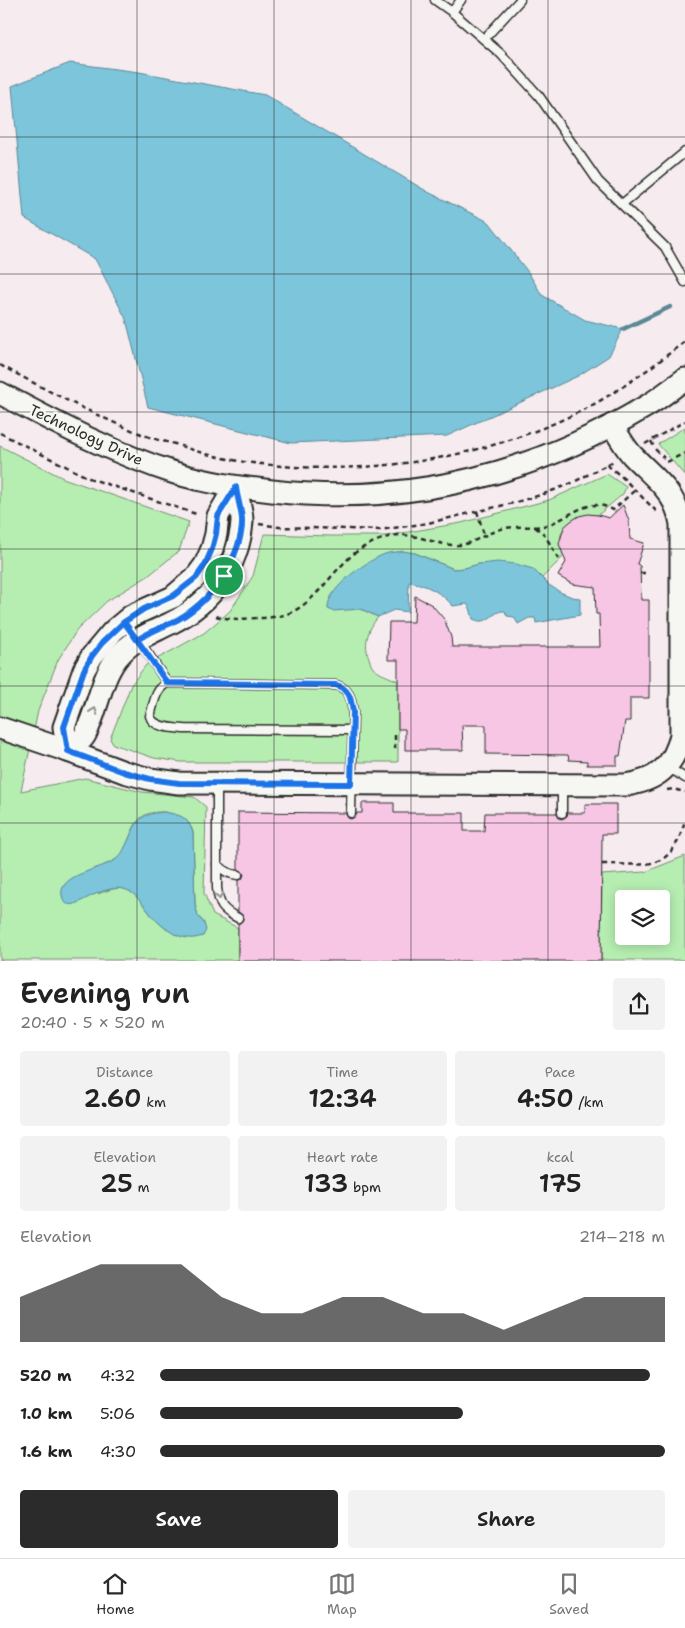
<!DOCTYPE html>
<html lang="en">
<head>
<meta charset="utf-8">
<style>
	body { margin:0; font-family:"Shantell Sans",sans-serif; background:#f2f2f2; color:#222; height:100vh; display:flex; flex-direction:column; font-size:19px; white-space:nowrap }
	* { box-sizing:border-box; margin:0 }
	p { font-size:16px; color:#767676 }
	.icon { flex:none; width:28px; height:28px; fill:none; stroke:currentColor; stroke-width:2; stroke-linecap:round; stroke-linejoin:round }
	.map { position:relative; height:961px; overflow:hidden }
	.details { display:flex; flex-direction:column; background:#fff; flex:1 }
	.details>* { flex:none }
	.buttons { position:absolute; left:615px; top:890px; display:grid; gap:10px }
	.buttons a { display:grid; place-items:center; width:55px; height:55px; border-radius:5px; background:#fff; box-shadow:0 2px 12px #0003; font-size:25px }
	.pin { position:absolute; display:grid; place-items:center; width:42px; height:42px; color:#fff; margin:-21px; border:2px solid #fff; border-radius:50%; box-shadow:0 1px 5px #0007 }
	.round { display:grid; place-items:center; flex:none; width:52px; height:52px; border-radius:5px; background:#f2f2f2 }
	.summary { display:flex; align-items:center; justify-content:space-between; height:85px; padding:0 20px }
	h1 { font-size:28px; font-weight:600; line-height:38px }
	.stats { display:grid; grid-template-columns:repeat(3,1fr); gap:8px; height:85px; padding:5px 20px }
	.stats div { display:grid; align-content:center; border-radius:5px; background:#f2f2f2; text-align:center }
	.stats b { font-size:25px; font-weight:600 }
	.stats small { font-size:14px; font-weight:400 }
	.stats p { font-size:14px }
	.chart { height:140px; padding:10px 20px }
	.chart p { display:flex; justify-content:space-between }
	.chart svg { width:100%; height:90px; margin-top:5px; fill:#2b2b2b; opacity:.7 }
	.cta { display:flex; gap:10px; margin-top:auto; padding:10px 20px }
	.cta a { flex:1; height:58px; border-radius:5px; background:#2b2b2b; color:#fff; font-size:20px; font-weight:600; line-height:58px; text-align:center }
	.cta a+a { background:#f2f2f2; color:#222 }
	ul { padding:0 20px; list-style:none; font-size:16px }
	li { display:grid; grid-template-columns:80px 60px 1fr; align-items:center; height:38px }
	li i { height:12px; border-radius:6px; background:#2b2b2b }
	.menu { display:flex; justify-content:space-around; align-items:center; height:70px; border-top:1px solid #e0e0e0; background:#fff; font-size:14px; color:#767676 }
	.menu a { display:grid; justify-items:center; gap:2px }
	.menu .selected { color:#2b2b2b }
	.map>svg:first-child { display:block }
	.green { fill:#b6eeb1; stroke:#708c6e; fill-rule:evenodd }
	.water { fill:#7bc5db; stroke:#5b8795 }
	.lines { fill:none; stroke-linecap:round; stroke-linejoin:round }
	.stream { stroke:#5b8795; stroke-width:4.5 }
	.building { fill:#f8c6e5; stroke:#2b2b2b }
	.lane-casing { stroke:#2b2b2b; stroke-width:11 }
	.secondary-casing { stroke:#2b2b2b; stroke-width:25 }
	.path { stroke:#2b2b2b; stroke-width:2.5; stroke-dasharray:5 4; stroke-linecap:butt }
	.lane { stroke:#f6f6f2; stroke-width:8 }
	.secondary { stroke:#f6f6f2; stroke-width:21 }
	.oneway { stroke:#90908e }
	.route-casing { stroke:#fff; stroke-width:10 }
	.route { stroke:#1a73e8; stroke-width:6 }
	.grid { fill:none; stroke:#2b2b2b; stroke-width:1; stroke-opacity:0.55 }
	.labels { text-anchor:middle; stroke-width:5; stroke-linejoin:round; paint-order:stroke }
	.street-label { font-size:15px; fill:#2b2b2b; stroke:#f6f6f2 }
</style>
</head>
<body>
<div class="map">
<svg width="685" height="961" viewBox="0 0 685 961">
	<rect width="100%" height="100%" fill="#f6ecef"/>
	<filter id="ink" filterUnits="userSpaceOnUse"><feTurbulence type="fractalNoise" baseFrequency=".02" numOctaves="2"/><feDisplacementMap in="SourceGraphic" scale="10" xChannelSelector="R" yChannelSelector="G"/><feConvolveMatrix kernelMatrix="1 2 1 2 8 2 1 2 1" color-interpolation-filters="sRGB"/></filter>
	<g filter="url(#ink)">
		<g class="green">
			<polygon points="685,427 685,476 658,444"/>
			<path d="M 0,446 L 63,478 L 189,522 L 179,551 L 148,576 L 107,601 L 77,630 L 58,660 L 38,711 L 21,791 L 85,778 L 142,792 L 194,797 L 206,807 L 204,893 L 213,915 L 238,928 L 238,960 L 0,960 ZM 164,812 C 178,815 189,818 193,832 L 195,904 L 198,916 L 204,923 L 167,930 C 162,925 157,921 152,916 C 134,894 131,880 98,894 L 104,865 C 111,863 116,860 121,855 C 130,843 131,822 145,815 C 151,812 158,812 164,812 Z"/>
			<path d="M 607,474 L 626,487 L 623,494 L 598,515 C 573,513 551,530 564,556 L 542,578 L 533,569 L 479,564 L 465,568 L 454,569 L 415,553 L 351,609 L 361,609 L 378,617 C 367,631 363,644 370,661 C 370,663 372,667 373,668 C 379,674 390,677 398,681 L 398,762 L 181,762 L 154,758 L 113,744 L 110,739 L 131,685 L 146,665 L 204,633 L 230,611 L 253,576 L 264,534 L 331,536 L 385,536 L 461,523 L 549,500 Z"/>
			<path d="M 685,856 L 685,960 L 601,960 L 602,875 L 645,872 ZM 624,899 L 661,899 L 661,936 L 624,936 Z"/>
		</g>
		<g class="water">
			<polygon points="70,63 139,72 265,95 428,192 489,222 528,272 542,295 585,320 623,329 609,356 578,376 447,436 291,443 148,407 126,319 95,259 24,218 12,86"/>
			<path d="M 403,551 L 415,553 L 454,569 L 465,568 L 479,564 L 498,562 L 516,564 L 533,569 L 549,585 L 560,592 L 572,597 L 580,598 L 580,615 L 536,623 L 535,618 L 529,618 L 518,624 L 514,617 L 507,616 L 505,611 C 492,610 489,627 473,619 L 470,608 L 467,604 L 453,606 C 442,593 426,584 409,582 L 408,612 L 394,610 L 378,617 L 361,609 L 333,611 L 328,609 C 326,588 370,558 388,553 C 393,552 399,552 403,551 Z"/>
			<path d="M 164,812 C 180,815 188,816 193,833 L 195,904 L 198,916 L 204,923 L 206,930 L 203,936 C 199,937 193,939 188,938 C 175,937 161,926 153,917 C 141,903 132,884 111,889 C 99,891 86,899 75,904 C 70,905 65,905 63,899 C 53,874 103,870 116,859 C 120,856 123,852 125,847 C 137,824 135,814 164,812 Z"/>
		</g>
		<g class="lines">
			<polyline class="stream" points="623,329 670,307"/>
		</g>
		<g class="building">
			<polygon points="623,505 629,521 630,539 644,543 637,564 640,566 641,600 649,600 649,698 630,698 630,721 625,721 620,756 617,756 617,765 587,765 587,761 569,760 568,755 486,754 486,725 462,725 463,750 405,750 405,729 398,729 398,660 388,660 389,622 414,622 415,596 432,605 444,619 451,637 452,647 600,647 599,614 596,614 595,587 572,584 558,576 566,562 559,544 564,527 571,521 579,516 588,514 598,515 609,518"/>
			<polygon points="362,803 394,803 394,813 464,813 464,831 484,831 485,813 556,813 559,818 562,819 567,816 568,813 585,813 585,804 616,804 616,834 602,834 601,961 238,961 238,924 241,922 244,918 242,915 238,912 238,880 242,879 244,875 242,871 238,869 238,812 345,813 348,818 351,819 356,816 357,813 362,813"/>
		</g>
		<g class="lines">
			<defs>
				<g id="lane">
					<polyline points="435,0 452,12 501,54 539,96 598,181 665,247 685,282"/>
					<polyline points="452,12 461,0"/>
					<polyline points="484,39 520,0"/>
					<polyline points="622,204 685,152"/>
					<path d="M 125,623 L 149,655 L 167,683 L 336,685 C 350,689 351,699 353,712 L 351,813"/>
					<path d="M 167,683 C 155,689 154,704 150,716 C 153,728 174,728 185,729 L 352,730"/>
					<polyline points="668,767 685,778"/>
					<path d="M 217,784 L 217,888 C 219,905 222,910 238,918"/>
					<polyline points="562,785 562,813"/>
					<path d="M 217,864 C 224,871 228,874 238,875"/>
				</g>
				<g id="secondary">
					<path d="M 0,393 C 58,424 112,453 175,473 C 207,483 239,487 272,491 C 405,506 530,476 645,407 C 659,399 672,388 685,379"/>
					<path d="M 0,728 L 68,751 L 124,772 L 150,779 L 179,783 L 625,785 C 656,781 674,767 681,735 L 681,524 C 675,490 654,478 632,455 C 624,446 618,435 612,425"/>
					<path d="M 68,751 C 74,746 82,741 85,735 C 98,710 100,680 117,658 C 132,639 152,633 171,623 C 211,603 239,567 242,521 C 242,510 238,497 235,487"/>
					<polyline points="68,751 64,727 84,670 92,656 113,631 131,616 173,597 196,577 205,565 212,549 216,534 218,516 235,487"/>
				</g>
			</defs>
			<use href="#lane" class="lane-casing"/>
			<use href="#secondary" class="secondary-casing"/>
			<g class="path">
				<path d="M 0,365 C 45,389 91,414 139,433 C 150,438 163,441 175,444 C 192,450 211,456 229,459 C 246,463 264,464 281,466 C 385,474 492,456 585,409 C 621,390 654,366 685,341"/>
				<polyline points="0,433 89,478 199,515"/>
				<polyline points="651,441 655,449 664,458"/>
				<polyline points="645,444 685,421"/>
				<polyline points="667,462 685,453"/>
				<polyline points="607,465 621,476 657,512"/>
				<polyline points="477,511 484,535"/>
				<polyline points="259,524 279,527 380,530 428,523 513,503 544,494 572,483 614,461"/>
				<polyline points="535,527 544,534 559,559"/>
				<polyline points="640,573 646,573"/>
				<path d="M 216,616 C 230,620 243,619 257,618 C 267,618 278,617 287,614 C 312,605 328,578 346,561 C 356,550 370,543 385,538 C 412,528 434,547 459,545 C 472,544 485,534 498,530 C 513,525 528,528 543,526 C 568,521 587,494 613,510 L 635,490"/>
				<polyline points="395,735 395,753"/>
				<polyline points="667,790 673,789 685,792"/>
				<path d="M 602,864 C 647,864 672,873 685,820"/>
			</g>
			<use href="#lane" class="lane"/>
			<use href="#secondary" class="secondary"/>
		</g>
		<defs><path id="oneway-chevron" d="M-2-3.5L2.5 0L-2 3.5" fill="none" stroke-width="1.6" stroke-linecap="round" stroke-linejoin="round" transform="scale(1.25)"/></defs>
		<g class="oneway">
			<use href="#oneway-chevron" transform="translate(94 711) rotate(-70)"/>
			<use href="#oneway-chevron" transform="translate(219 896) rotate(78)"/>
		</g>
	</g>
	<g class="lines" filter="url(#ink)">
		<defs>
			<path id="route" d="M 224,576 C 209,597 193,613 169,624 C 158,629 148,633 137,640 L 124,622 L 102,643 L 92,656 L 84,670 L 64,727 L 68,751 L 124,772 L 150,779 L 179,783 L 351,784 L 353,712 C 351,699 350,689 336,685 L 167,683 C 153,662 139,642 124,622 L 144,609 L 173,596 L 196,578 L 205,565 L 212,549 L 216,534 L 218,516 L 236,487 C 237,497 241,508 242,519 C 243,537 233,560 224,576"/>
		</defs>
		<use href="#route" class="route-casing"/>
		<use href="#route" class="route"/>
	</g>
	<path class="grid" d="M 137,0 L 137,961M 274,0 L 274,961M 411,0 L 411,961M 548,0 L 548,961M 0,137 L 685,137M 0,274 L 685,274M 0,412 L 685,412M 0,549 L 685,549M 0,686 L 685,686M 0,823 L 685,823"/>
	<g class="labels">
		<g class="street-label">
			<text transform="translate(86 435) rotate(25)" y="5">Technology Drive</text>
		</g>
	</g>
</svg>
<div class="buttons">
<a><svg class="icon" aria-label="layers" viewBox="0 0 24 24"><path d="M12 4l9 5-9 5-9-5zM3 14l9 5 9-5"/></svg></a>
</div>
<div class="pin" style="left:224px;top:576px;background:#1e9e55"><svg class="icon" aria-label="arrive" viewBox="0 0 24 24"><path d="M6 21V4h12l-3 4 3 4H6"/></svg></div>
</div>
<section class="details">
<div class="summary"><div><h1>Evening run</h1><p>20:40 · 5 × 520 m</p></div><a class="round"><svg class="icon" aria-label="share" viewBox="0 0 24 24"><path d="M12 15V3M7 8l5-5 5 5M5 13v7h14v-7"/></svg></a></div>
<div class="stats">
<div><p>Distance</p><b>2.60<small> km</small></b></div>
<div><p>Time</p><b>12:34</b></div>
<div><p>Pace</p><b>4:50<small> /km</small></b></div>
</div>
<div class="stats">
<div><p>Elevation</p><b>25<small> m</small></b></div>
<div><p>Heart rate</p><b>133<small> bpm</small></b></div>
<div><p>kcal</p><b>175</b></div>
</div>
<div class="chart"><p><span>Elevation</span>214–218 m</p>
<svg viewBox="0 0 160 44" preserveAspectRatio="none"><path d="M0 44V22L10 14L20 6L30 6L40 6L50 22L60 30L70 30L80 22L90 22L100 30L110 30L120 38L130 30L140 22L150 22L160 22V44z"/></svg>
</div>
<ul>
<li><b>520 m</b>4:32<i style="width:97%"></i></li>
<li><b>1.0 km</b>5:06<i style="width:60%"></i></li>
<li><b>1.6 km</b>4:30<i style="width:100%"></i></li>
</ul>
<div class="cta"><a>Save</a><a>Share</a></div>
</section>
<nav class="menu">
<a class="selected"><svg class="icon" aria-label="home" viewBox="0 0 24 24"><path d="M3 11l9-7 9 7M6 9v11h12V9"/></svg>Home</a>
<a><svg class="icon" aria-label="map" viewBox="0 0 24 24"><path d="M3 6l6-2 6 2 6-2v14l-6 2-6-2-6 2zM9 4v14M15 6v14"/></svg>Map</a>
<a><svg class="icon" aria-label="saved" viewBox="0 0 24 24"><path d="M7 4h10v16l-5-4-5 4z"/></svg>Saved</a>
</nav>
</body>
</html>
